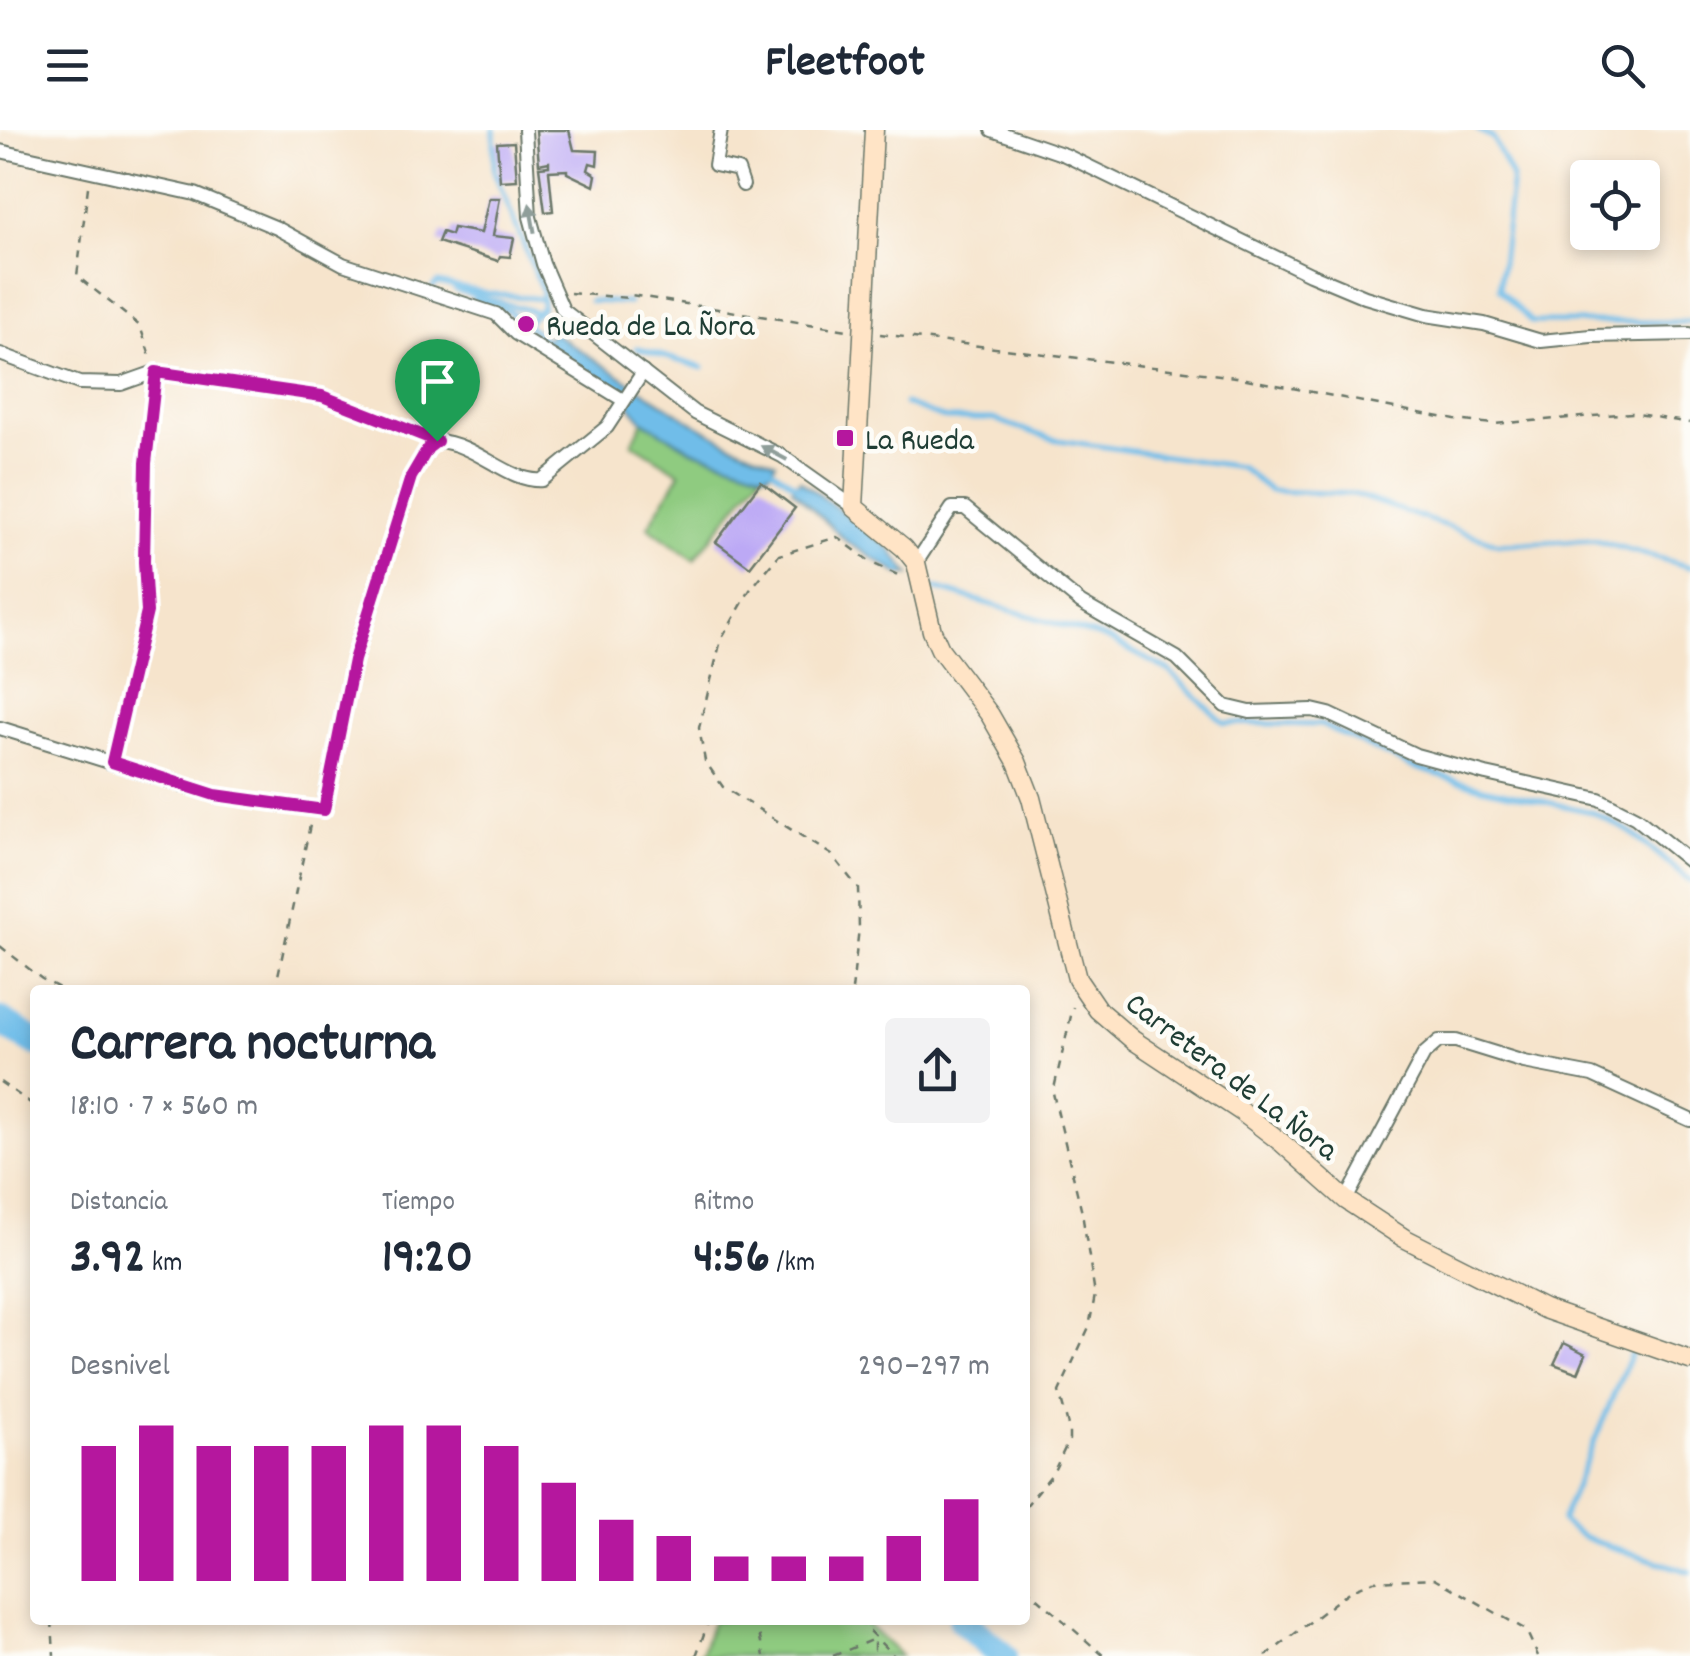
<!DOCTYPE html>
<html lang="es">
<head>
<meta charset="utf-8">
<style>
	body { margin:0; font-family:Dekko,sans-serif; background:#f2f2f3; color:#1f2937; height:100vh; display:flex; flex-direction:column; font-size:38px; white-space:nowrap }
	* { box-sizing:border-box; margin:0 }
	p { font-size:32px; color:#747a83 }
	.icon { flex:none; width:55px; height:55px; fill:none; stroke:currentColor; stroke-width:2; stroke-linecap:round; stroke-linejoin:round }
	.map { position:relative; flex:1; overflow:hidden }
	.drawer { position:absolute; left:30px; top:855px; width:1000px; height:640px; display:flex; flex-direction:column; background:#fff; border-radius:10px; box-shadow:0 5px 15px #0003 }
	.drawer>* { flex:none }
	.buttons { position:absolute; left:1570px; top:30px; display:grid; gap:20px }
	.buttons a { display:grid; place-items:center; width:90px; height:90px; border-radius:10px; background:#fff; box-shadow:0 5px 15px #0003; font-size:50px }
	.pin { position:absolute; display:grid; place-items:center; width:85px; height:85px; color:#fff; margin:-102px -42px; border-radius:50% 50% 50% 0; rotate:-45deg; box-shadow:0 0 10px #0007 }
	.pin .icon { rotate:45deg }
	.round { display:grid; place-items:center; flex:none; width:105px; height:105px; border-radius:10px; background:#f2f2f3 }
	.headline { display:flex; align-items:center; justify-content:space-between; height:170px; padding:0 40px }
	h1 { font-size:55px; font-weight:700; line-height:75px }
	.stats { display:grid; grid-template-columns:repeat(3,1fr); gap:15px; height:170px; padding:10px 40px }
	.stats div { display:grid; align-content:center }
	.stats b { font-size:50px; font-weight:700 }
	.stats small { font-size:28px; font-weight:400 }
	.stats p { font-size:28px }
	.chart { height:280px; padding:20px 40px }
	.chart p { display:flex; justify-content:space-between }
	.chart svg { width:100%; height:180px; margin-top:10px; stroke:#b5179e; stroke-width:6 }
	header { display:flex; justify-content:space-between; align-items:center; height:130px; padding:0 40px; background:#fff; font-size:45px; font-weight:700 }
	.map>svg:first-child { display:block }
	.green { fill:#8fcb80; stroke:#57845a; stroke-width:2.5 }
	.water { fill:#6fbde9; stroke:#477d8e; stroke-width:2.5 }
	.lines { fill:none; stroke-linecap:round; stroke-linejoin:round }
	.stream { stroke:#6fbde9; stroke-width:5 }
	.river { stroke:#6fbde9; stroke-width:28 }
	.building { fill:#bca9f5 }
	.street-casing { stroke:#6a7769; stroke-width:16 }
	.secondary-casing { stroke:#6a7769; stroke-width:21 }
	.path { stroke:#6a7769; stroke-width:2.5; stroke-dasharray:8 8; stroke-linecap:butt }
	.street { stroke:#fff; stroke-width:12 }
	.secondary { stroke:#ffe4c6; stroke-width:18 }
	.oneway { fill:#8f9e9a }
	.route-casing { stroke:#fff; stroke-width:20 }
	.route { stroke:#b5179e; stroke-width:12 }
	.poi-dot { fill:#b5179e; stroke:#fdfcf7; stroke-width:4 }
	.labels { text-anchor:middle; stroke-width:9; stroke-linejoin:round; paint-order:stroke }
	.poi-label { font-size:32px; fill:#1f3d34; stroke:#fdfcf7; text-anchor:start }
	.street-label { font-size:32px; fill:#1f3d34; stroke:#fdfcf7 }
</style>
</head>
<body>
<header><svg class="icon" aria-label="menu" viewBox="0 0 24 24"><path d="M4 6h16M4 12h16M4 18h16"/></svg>Fleetfoot<svg class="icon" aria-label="search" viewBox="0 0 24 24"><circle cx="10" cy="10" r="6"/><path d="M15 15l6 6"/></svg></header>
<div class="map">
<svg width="1690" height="1526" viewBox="0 0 1690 1526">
	<rect width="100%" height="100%" fill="#fdfcf7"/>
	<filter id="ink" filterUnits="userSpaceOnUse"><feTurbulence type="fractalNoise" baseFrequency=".01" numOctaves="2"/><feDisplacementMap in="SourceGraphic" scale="20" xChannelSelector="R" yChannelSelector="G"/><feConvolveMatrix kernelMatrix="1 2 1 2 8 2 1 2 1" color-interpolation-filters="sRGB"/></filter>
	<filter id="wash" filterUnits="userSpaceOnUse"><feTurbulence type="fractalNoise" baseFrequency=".0048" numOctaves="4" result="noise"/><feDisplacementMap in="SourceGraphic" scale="40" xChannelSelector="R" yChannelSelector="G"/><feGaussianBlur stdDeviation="2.25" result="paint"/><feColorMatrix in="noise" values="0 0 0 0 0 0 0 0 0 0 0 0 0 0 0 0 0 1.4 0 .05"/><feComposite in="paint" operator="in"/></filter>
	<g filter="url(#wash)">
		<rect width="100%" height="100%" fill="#f6e4cc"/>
		<g class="green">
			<polygon points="643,291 692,320 762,343 694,430 648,397 680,343 632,313"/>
			<polygon points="713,1490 862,1490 901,1526 700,1526"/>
		</g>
		<g class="water">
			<polygon points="552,202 687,289 730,313 776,332 769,343 762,343 692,320 643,291 620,264 543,213"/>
			<polygon points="800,350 889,418 910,445 900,445 847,412 792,359"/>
		</g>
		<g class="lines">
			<g class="stream">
				<polyline points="494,0 494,41 542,160 542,177 526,194"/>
				<polyline points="1478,0 1493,8 1512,48 1499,159 1531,192 1690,192"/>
				<polyline points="433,157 437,153 487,163 541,169"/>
				<polyline points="455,160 536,182"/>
				<polyline points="473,170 509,181 549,213"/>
				<polyline points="590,171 629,173"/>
				<polyline points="636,218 703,238"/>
				<polyline points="905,274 946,289 993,289 1052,309 1240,337 1270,361 1353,364 1499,414 1594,410 1690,437"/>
				<polyline points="768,336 800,358"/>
				<polyline points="928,456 1108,509 1169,541 1224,593 1321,595 1412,637 1483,658 1592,682 1630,702 1690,751"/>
				<polyline points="1634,1216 1561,1391 1584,1408 1690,1442"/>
			</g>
			<g class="river">
				<polyline points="0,891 35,912"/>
				<polyline points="962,1490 1003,1526"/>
			</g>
		</g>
		<g id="blocks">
			<g class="building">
				<polygon points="536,0 569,0 574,20 598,21 597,35 590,33 588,40 596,45 594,56 567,43 567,40 549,41 553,81 545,82 539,37 549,36 549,32 539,34"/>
				<polygon points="514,12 517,50 500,51 497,13"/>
				<polygon points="489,68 500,68 493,106 514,108 510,127 500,126 498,131 438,112 442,102 451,105 453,98 481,103"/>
				<polygon points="761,352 795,378 750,437 716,412"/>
				<polygon points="1564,1213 1586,1224 1578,1243 1554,1234"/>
			</g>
		</g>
	</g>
	<g filter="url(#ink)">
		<use href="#blocks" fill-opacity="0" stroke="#6a7769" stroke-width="2.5"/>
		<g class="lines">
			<defs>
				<g id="street">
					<polyline points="525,0 530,87 543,134 563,180 695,283 782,326 854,377"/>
					<polyline points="721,0 715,35 738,40 743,55"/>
					<polyline points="992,0 1065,25 1310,144 1365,167 1426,185 1484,194 1541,211 1591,206 1690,204"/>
					<polyline points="0,21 195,64 277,98 343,134 496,184 516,204 623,270"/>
					<polyline points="0,224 79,253 121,254 155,242 322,266 437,311"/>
					<polyline points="916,433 952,378 965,378 1081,473 1177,528 1225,576 1250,582 1312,580 1329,584 1416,625 1486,644 1599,669 1636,688 1690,732"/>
					<path d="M 0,598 L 215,665 L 323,680 L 354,530 L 411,347 L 427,318 L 437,311 C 476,313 509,353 542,350 L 607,297 L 643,242"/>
					<polyline points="1346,1070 1424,924 1439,911 1456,911 1524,932 1592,945 1690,990"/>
				</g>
				<polyline id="secondary" points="874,0 854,377 904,418 916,433 932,501 940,519 990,585 1017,632 1031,668 1077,849 1098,880 1133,910 1242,982 1281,1012 1346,1070 1404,1108 1544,1179 1690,1230"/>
			</defs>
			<use href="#street" class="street-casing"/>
			<use href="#secondary" class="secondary-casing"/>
			<g class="path">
				<polyline points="88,57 77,146 140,196 150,226"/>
				<polyline points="570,163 628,168 631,165 847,200"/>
				<polyline points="880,204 1236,247 1455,290 1493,294 1632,283 1690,293"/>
				<polyline points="116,617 147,482 144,432 146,333 154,259"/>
				<polyline points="0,816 42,849 63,860"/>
				<polyline points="275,860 310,695"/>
				<polyline points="852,860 859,798 858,758 832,725 723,657 705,631 699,598 721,510 750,460 779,425 837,407 872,433 904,448"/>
				<polyline points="0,952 35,976"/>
				<polyline points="1025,1377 1053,1343 1069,1310 1069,1299 1059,1262 1089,1197 1095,1165 1082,1083 1053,963 1073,877"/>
				<polyline points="1025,1457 1104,1526"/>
				<polyline points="52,1490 54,1526"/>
				<polyline points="756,1490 764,1526"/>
				<polyline points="858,1490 894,1526"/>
				<polyline points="696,1526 709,1490"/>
				<polyline points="833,1526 874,1509 874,1526"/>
				<polyline points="1266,1526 1351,1460 1373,1451 1435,1448 1526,1500 1538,1526"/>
			</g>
			<use href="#street" class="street"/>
			<use href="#secondary" class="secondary"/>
		</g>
		<defs><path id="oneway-solid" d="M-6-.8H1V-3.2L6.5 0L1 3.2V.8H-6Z" transform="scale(2.5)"/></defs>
		<g class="oneway">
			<use href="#oneway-solid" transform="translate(532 88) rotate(-100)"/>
			<use href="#oneway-solid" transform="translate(774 323) rotate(-152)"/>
		</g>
	</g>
	<g class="lines" filter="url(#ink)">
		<defs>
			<polygon id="route" points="156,242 322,266 437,311 428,318 411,347 354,530 324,680 215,665 112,632 147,482 144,432 146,333"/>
		</defs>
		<use href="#route" class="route-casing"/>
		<use href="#route" class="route"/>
	</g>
	<g class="poi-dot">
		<circle cx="526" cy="194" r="10"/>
		<rect x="835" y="298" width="20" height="20" rx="5"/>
	</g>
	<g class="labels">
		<g class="poi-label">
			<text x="546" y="205">Rueda de La Ñora</text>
			<text x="865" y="319">La Rueda</text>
		</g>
		<g class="street-label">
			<text transform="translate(1233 945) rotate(37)" y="11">Carretera de La Ñora</text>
		</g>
	</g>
</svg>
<div class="buttons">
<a><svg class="icon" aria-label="locate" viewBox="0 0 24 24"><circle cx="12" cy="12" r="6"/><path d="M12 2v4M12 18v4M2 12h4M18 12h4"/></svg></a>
</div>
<div class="pin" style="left:437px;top:311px;background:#1e9e55"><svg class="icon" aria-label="arrive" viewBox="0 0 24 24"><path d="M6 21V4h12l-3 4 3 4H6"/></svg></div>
<section class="drawer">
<div class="headline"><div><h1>Carrera nocturna</h1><p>18:10 · 7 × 560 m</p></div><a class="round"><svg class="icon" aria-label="share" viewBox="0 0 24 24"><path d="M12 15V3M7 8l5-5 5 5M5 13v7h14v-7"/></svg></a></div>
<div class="stats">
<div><p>Distancia</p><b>3.92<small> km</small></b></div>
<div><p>Tiempo</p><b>19:20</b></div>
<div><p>Ritmo</p><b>4:56<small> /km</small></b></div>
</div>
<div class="chart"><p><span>Desnivel</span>290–297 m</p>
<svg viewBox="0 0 160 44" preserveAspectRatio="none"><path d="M5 44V11M15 44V6M25 44V11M35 44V11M45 44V11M55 44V6M65 44V6M75 44V11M85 44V20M95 44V29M105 44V33M115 44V38M125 44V38M135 44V38M145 44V33M155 44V24"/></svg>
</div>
</section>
</div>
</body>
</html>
